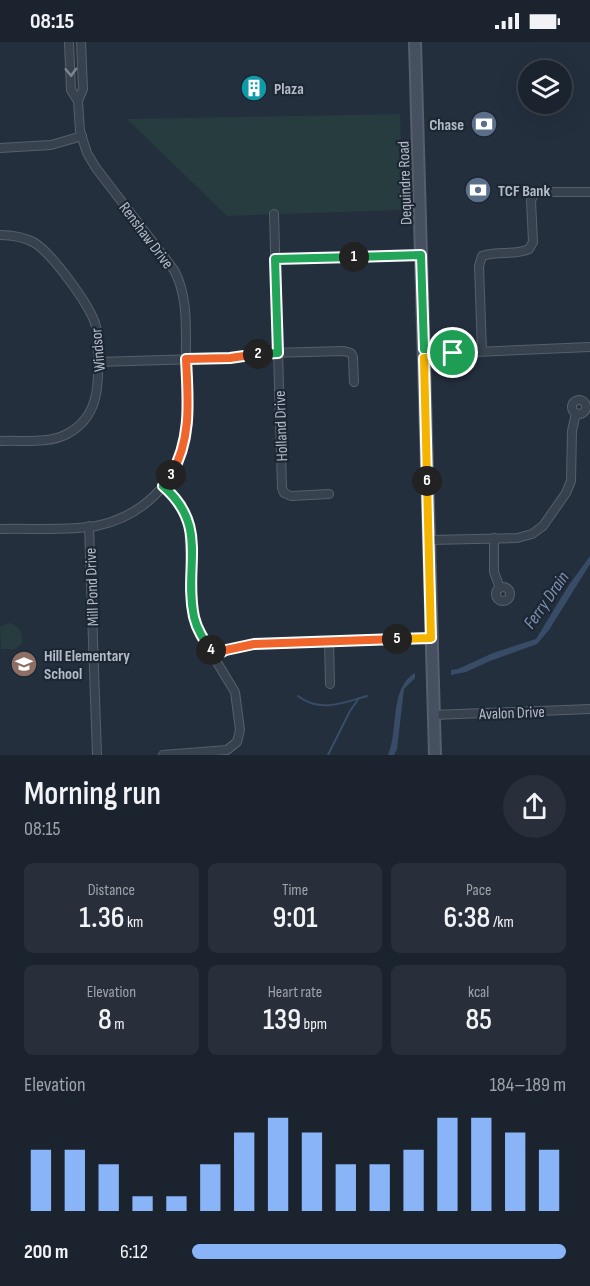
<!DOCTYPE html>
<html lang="en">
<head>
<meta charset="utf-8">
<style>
	body { margin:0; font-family:"Sofia Sans Condensed",sans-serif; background:#282f3a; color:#f1f3f6; height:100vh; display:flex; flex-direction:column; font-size:22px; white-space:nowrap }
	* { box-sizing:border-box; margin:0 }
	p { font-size:20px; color:#a0a4aa }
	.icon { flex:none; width:33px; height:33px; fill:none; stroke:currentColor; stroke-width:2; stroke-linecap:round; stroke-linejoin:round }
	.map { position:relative; height:713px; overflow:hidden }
	.panel { display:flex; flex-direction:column; background:#1b232e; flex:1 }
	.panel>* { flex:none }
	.buttons { position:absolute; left:518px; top:18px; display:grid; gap:12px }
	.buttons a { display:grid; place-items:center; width:54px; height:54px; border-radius:50%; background:#1b232e; box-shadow:0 6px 24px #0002,0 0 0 2px #39404a; font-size:30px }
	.pin { position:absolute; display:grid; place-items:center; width:51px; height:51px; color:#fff; margin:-26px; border:3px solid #fff; border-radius:50%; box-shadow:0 2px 6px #0007 }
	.km { position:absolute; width:30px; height:30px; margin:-15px; border-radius:50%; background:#222; color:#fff; font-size:16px; line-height:30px; text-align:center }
	.round { display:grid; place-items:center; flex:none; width:63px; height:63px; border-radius:32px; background:#282f3a }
	.overview { display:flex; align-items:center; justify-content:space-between; height:102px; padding:0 24px }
	h1 { font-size:33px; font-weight:600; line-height:45px }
	.stats { display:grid; grid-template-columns:repeat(3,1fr); gap:9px; height:102px; padding:6px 24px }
	.stats div { display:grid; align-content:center; border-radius:9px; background:#282f3a; text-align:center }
	.stats b { font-size:30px; font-weight:600 }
	.stats small { font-size:16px; font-weight:400 }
	.stats p { font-size:16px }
	.chart { height:168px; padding:12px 24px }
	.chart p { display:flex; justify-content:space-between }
	.chart svg { width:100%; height:108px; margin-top:6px; stroke:#8ab4f8; stroke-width:6 }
	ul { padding:0 24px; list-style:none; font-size:20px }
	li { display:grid; grid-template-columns:96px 72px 1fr; align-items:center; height:45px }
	li i { height:15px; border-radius:8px; background:#8ab4f8 }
	.status { display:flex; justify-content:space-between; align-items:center; height:42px; padding:0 30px; background:#1b232e; direction:ltr }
	.status svg { height:16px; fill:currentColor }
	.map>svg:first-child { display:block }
	.green { fill:#263c3f }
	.water { fill:#394c67 }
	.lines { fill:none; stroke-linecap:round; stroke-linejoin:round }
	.stream { stroke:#394c67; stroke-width:2 }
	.street-casing { stroke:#565f6c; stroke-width:10 }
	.secondary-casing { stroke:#565f6c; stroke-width:14 }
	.street { stroke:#38414e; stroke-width:8 }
	.secondary { stroke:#465061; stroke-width:10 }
	.oneway { stroke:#7c8592 }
	.split-1-casing { stroke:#fff; stroke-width:12 }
	.split-2-casing { stroke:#fff; stroke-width:12 }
	.split-3-casing { stroke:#fff; stroke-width:12 }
	.split-4-casing { stroke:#fff; stroke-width:12 }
	.split-5-casing { stroke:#fff; stroke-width:12 }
	.split-6-casing { stroke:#fff; stroke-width:12 }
	.split-7-casing { stroke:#fff; stroke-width:12 }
	.split-1 { stroke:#22a559; stroke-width:8 }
	.split-2 { stroke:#22a559; stroke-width:8 }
	.split-3 { stroke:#f0652b; stroke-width:8 }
	.split-4 { stroke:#22a559; stroke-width:8 }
	.split-5 { stroke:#f0652b; stroke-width:8 }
	.split-6 { stroke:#f5b400; stroke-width:8 }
	.split-7 { stroke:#f5b400; stroke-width:8 }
	.labels { text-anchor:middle; stroke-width:4.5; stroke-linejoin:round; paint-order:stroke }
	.poi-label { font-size:16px; font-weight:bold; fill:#b4bcc9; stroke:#1d2633; text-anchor:start }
	.street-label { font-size:16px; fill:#b4bcc9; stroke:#1d2633 }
	.water-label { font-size:18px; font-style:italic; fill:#7c92b1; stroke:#1d2633 }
</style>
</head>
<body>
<div class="status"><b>08:15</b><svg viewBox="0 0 49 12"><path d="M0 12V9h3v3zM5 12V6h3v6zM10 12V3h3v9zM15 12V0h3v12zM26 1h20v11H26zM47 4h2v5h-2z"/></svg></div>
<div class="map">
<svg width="590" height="713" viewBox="0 0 590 713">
	<rect width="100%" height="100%" fill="#242f3e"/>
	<g class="green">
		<polygon points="400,72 403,168 227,174 127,77"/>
		<path d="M 9,581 C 21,585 22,590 22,601 L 15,607 L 1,607 L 0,585 Z"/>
	</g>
	<g class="water">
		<polygon points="590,514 590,522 549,588 537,602 490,619 466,630 451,633 451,628 458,627 493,611 536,597 569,543"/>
		<path d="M 415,631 L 415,636 L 404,647 L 397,707 L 394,713 L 388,713 C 399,687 389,646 415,631 Z"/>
	</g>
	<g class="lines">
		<g class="stream">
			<path d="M 298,654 C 320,671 343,661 367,654"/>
			<polyline points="328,713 350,669 359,656"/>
		</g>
		<defs>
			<g id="street">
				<polyline points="78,59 83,47 81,0"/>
				<polyline points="0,106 51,103 82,94"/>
				<polyline points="274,172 282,446 284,451 291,454 329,452"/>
				<path d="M 0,193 C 13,193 24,195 35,201 C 53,213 88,261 95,281 C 99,292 98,305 98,317 C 99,347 97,376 67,392 C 48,402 22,398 0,399"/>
				<polyline points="275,217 421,213"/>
				<polyline points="424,307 445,307 453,311"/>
				<path d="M 482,309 L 479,224 L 482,214 C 497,208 515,214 529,207 L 533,200 L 531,158 L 534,153 L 541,150 L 590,150"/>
				<polyline points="424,316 444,315 453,311 590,305"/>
				<polyline points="98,320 230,316 270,311 344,309 351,311 353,315 354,340"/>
				<circle cx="579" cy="365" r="7"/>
				<polyline points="89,484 97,713"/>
				<path d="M 0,487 C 30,486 67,489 96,484 C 141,475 177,441 186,396 C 190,374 187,350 186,327 C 185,295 190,257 174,228 L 96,126 L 87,111 L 80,89 L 78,59 L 71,48 L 69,0"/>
				<polyline points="494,496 494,530 500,546"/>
				<polyline points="429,498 517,496 532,492 543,484 566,451 571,439 572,389 576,371"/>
				<circle cx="503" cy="552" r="7"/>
				<polyline points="329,599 330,642"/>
				<polyline points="214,614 226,608 254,602 431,596"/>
				<polyline points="433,673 590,667"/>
				<polyline points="163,713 227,708 237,700 240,688 235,650 198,589 193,573 189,479 181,462 163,444"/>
			</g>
			<polyline id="secondary" points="415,0 435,713"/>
		</defs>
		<use href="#street" class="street-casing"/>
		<use href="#secondary" class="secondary-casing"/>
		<use href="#street" class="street"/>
		<use href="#secondary" class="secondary"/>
	</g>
	<defs><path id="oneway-chevron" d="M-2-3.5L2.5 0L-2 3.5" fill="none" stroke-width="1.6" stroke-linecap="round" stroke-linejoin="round" transform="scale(1.5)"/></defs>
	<use class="oneway" href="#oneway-chevron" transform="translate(71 30) rotate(88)"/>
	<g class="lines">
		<defs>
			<polyline id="split-1" points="354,215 421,213 424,307 445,307 453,311"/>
			<polyline id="split-2" points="258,312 278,311 275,217 354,215"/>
			<path id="split-3" d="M 171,433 C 192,397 188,358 186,317 L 230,316 L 258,312"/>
			<path id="split-4" d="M 171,433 L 163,444 C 210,485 183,524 194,575 C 197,588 204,598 211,608"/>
			<polyline id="split-5" points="211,608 214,614 226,608 254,602 397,597"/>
			<polyline id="split-6" points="397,597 431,596 427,439"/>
			<polyline id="split-7" points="427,439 424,316 444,315 453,311"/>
		</defs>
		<use href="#split-1" class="split-1-casing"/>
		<use href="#split-2" class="split-2-casing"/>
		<use href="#split-3" class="split-3-casing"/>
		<use href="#split-4" class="split-4-casing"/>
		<use href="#split-5" class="split-5-casing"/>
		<use href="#split-6" class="split-6-casing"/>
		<use href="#split-7" class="split-7-casing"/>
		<use href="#split-1" class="split-1"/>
		<use href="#split-2" class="split-2"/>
		<use href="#split-3" class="split-3"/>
		<use href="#split-4" class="split-4"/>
		<use href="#split-5" class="split-5"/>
		<use href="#split-6" class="split-6"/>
		<use href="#split-7" class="split-7"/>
	</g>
	<defs>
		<symbol id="building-disc" viewBox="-11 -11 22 22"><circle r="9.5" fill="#0f9aa8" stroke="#1d2633"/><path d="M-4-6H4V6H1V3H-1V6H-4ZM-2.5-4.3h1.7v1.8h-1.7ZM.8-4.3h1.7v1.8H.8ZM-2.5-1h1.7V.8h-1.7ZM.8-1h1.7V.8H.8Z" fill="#fff"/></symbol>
		<symbol id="bank-disc" viewBox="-11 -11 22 22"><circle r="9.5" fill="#5c6f8a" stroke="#1d2633"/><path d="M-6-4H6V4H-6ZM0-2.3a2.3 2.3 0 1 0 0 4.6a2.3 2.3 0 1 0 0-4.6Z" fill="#fff"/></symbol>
		<symbol id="school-disc" viewBox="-11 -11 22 22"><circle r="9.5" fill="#8d6e63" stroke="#1d2633"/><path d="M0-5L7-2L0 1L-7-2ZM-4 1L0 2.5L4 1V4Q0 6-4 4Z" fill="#fff"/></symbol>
	</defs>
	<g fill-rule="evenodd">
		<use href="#building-disc" x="239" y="31" width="30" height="30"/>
		<use href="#bank-disc" x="469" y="67" width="30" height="30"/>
		<use href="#bank-disc" x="463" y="133" width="30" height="30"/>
		<use href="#school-disc" x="9" y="607" width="30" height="30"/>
	</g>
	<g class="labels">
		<g class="poi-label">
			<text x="274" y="52">Plaza</text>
			<text x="464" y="88" text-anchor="end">Chase</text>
			<text x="498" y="154">TCF Bank</text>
			<text x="44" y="619">Hill Elementary<tspan x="44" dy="18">School</tspan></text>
		</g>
		<g class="street-label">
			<text transform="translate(404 141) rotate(-92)" y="6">Dequindre Road</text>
			<text transform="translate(147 193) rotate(53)" y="6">Renshaw Drive</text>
			<text transform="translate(97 308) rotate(-95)" y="6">Windsor</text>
			<text transform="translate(280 384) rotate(-92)" y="6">Holland Drive</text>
			<text transform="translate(91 545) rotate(-92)" y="6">Mill Pond Drive</text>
			<text transform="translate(512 670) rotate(-2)" y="6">Avalon Drive</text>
		</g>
		<g class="water-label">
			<text transform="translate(546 558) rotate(-55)" y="6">Ferry Drain</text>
		</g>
	</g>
</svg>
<div class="buttons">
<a><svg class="icon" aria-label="layers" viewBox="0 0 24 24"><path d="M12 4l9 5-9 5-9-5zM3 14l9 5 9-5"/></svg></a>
</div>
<div class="pin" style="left:453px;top:311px;background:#1e9e55"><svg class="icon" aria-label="arrive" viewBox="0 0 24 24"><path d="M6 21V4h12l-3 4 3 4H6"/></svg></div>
<b class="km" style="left:354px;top:215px">1</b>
<b class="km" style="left:258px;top:312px">2</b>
<b class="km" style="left:171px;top:433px">3</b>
<b class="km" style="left:211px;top:608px">4</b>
<b class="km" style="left:397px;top:597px">5</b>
<b class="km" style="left:427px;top:439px">6</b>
</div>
<section class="panel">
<div class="overview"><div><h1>Morning run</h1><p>08:15</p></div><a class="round"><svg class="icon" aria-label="share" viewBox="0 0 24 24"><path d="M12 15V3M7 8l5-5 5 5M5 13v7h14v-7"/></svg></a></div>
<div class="stats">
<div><p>Distance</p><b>1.36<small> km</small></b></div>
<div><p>Time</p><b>9:01</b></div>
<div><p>Pace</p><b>6:38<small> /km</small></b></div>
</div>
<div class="stats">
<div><p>Elevation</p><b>8<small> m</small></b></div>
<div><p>Heart rate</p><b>139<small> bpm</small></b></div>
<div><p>kcal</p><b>85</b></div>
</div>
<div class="chart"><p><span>Elevation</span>184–189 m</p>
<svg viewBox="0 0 160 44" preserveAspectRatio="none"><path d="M5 44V19M15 44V19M25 44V25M35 44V38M45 44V38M55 44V25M65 44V12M75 44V6M85 44V12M95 44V25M105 44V25M115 44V19M125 44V6M135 44V6M145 44V12M155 44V19"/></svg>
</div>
<ul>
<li><b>200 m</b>6:12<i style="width:100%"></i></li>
</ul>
</section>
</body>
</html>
